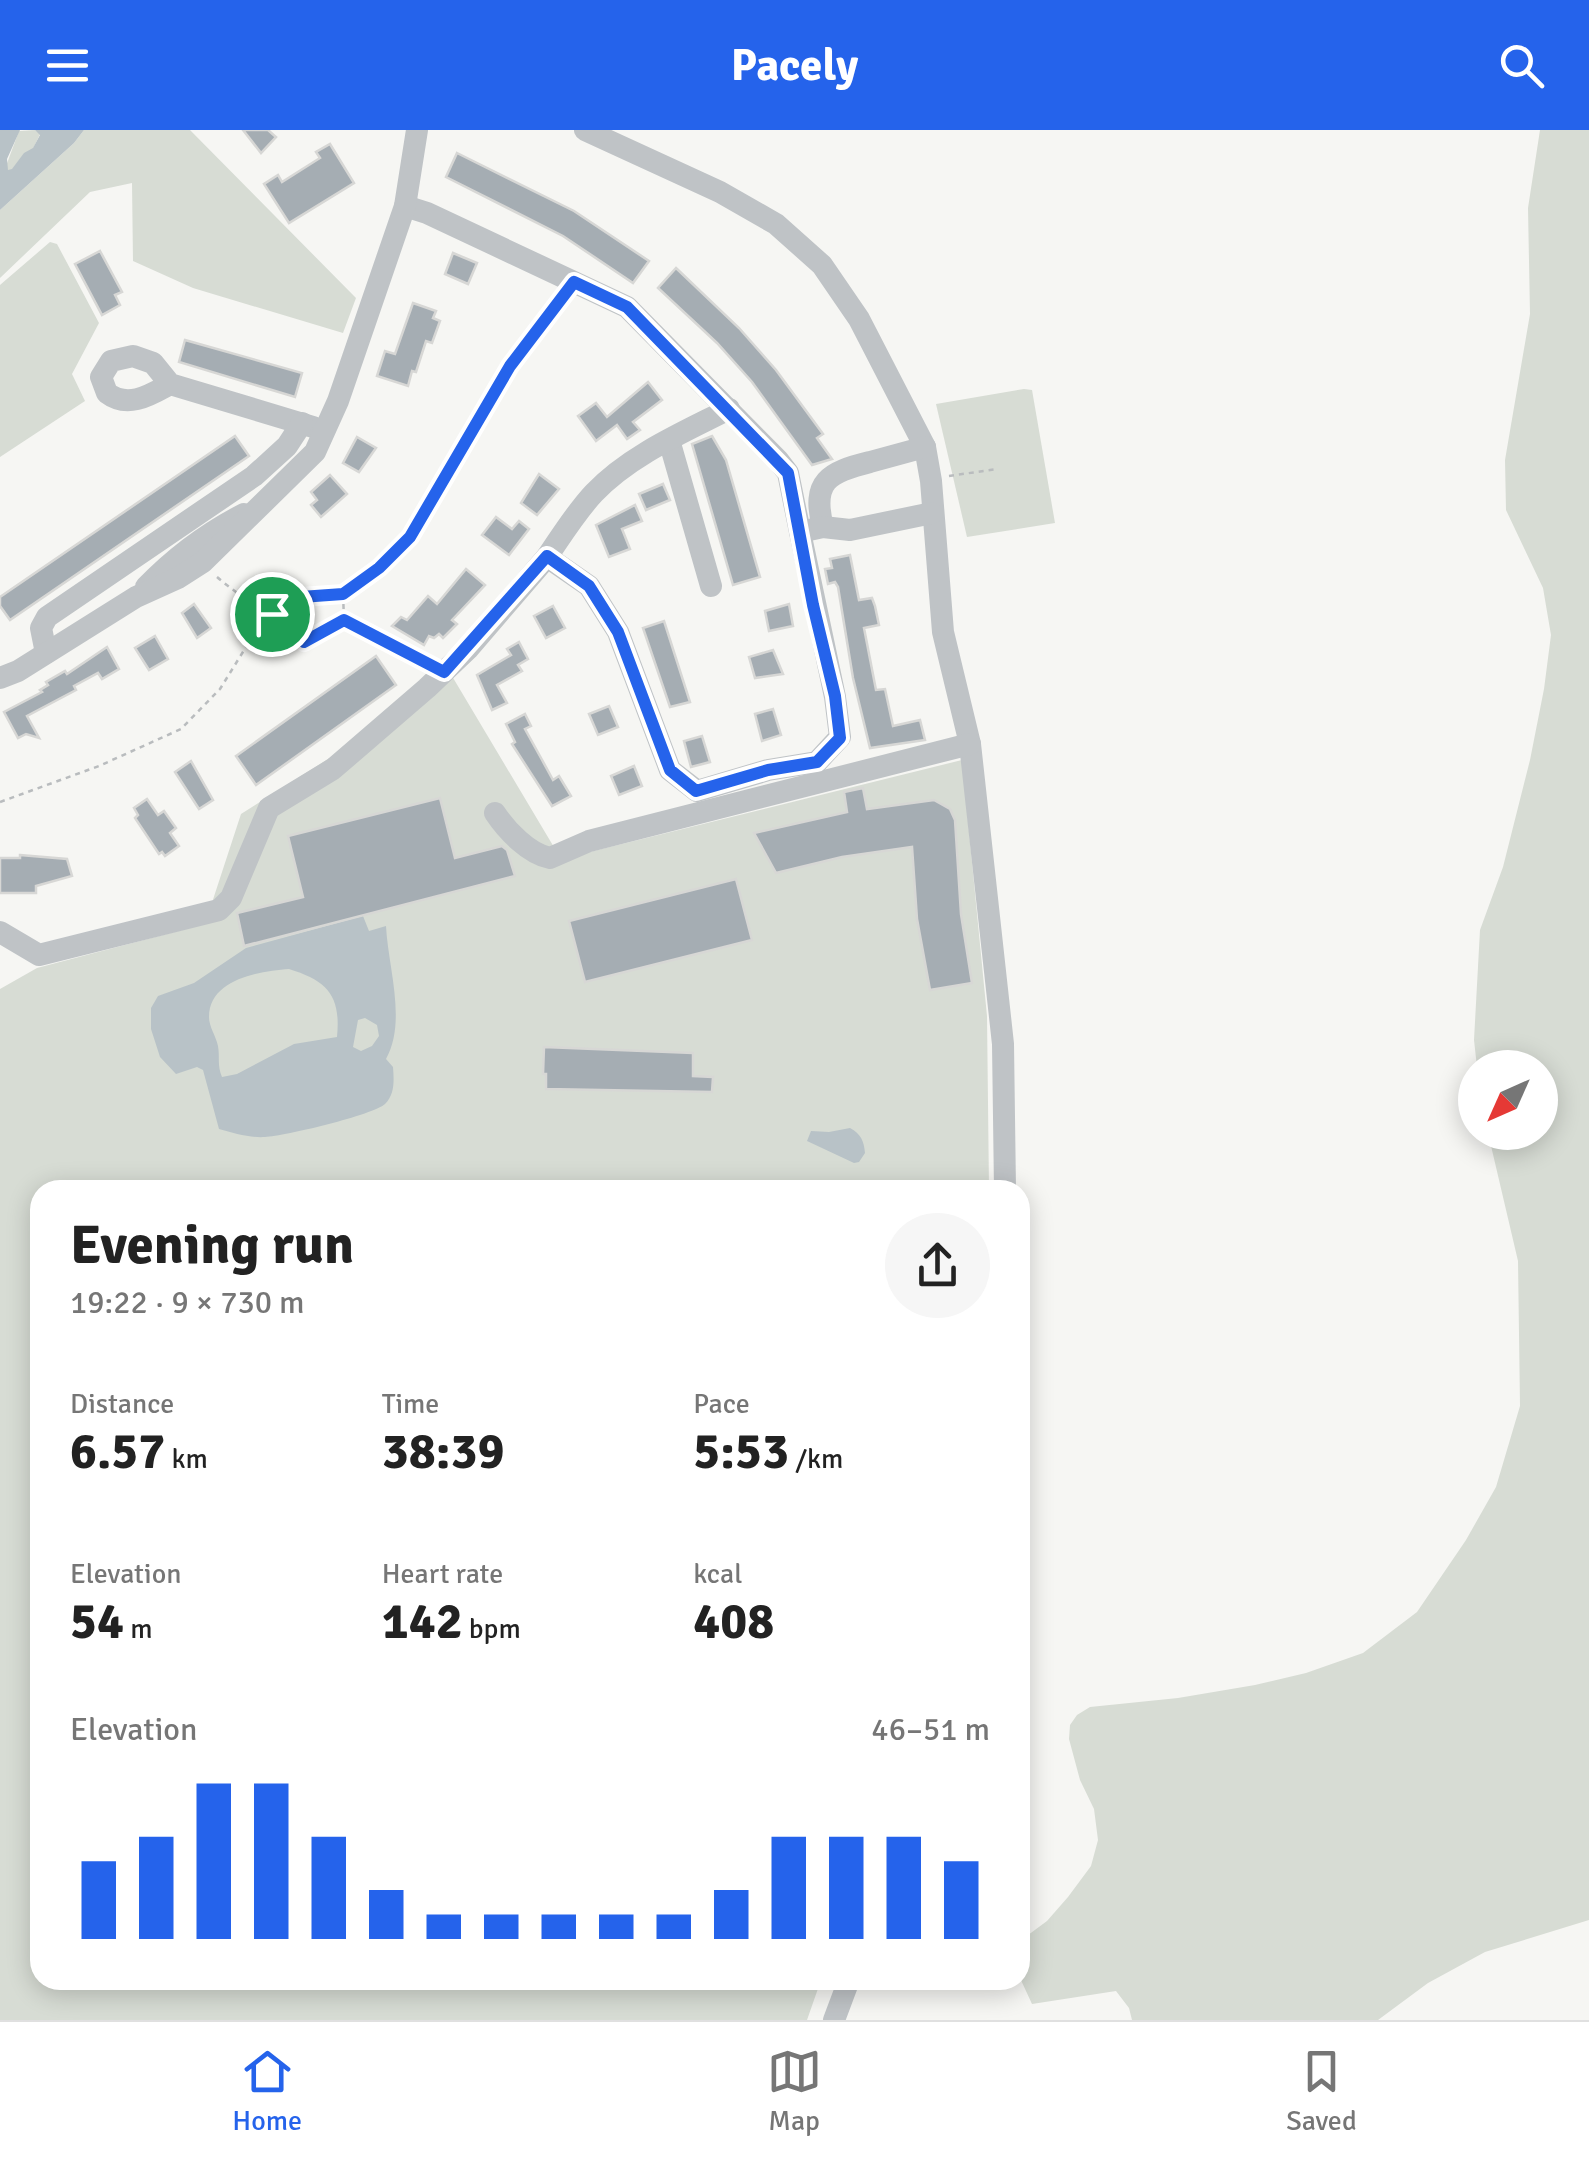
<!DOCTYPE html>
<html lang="en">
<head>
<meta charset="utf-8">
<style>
	body { margin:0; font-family:Signika,sans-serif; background:#f6f6f6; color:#222; height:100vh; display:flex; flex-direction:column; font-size:38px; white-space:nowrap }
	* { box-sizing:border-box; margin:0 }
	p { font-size:32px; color:#767676 }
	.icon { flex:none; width:55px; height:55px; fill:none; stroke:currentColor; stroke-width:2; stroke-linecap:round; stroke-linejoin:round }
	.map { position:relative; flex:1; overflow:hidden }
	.side { position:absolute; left:30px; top:1050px; width:1000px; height:810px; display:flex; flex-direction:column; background:#fff; border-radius:30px; box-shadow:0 5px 25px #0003 }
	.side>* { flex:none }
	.needle { width:65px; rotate:225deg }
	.fabs { position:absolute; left:1458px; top:920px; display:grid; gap:20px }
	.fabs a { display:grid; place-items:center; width:100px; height:100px; border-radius:50%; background:#fff; box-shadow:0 5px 25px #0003; font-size:50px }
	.pin { position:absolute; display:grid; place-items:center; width:85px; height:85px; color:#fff; margin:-42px; border:5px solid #fff; border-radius:50%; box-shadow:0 2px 10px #0007 }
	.round { display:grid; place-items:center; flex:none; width:105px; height:105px; border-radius:52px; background:#f6f6f6 }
	.head { display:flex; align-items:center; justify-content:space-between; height:170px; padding:0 40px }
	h1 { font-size:55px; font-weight:700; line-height:75px }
	.stats { display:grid; grid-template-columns:repeat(3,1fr); gap:15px; height:170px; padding:10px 40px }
	.stats div { display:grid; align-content:center }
	.stats b { font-size:50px; font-weight:700 }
	.stats small { font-size:28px; font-weight:400 }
	.stats p { font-size:28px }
	.chart { height:280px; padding:20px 40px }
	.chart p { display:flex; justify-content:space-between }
	.chart svg { width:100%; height:180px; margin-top:10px; stroke:#2563eb; stroke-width:6 }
	header { display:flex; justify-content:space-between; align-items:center; height:130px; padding:0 40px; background:#2563eb; color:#fff; font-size:45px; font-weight:700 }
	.menu { display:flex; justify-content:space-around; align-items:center; height:140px; border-top:2px solid #e0e0e0; background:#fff; font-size:28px; color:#767676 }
	.menu a { display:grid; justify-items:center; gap:5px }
	.menu .active { color:#2563eb }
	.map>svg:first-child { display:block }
	.green { fill:#d7dcd4 }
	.water { fill:#b8c2c7; fill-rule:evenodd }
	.building { fill:#a5adb3; stroke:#d7d7d5; stroke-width:2.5 }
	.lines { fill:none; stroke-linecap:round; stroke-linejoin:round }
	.path { stroke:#b9bcbe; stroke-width:2.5; stroke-dasharray:5 5; stroke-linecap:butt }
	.minor { stroke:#bfc3c6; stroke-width:22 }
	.route-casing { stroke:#fff; stroke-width:20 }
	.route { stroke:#2563eb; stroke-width:12 }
</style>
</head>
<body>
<header><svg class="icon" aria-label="menu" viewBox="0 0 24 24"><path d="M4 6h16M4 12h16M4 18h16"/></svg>Pacely<svg class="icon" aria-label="search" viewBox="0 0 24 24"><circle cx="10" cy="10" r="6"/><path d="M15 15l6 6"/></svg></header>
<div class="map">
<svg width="1589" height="1890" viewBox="0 0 1589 1890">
	<rect width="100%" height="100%" fill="#f6f6f3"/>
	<g class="green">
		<polygon points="35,0 40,4 33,19 12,40 8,40 6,36 19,1"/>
		<polygon points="84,0 190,0 356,168 343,203 193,158 133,131 132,53 90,62 0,148 0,80 74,13"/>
		<polygon points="1540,0 1589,0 1589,1790 1485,1822 1428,1853 1378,1890 1132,1890 1129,1878 1116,1861 1032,1874 1020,1848 1020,1811 1047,1791 1068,1767 1091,1736 1098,1710 1094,1679 1080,1650 1069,1609 1070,1595 1077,1585 1090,1577 1178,1568 1255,1555 1306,1543 1363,1523 1417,1482 1466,1410 1496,1357 1520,1276 1518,1131 1488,1003 1540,1002 1540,938 1477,937 1474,910 1480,800 1503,737 1530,630 1544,559 1551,505 1543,458 1506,380 1505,330 1530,184 1528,78"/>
		<polygon points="50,112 57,114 99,193 72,244 85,271 0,327 0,155"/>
		<polygon points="1024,259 1032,260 1055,393 967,407 936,274"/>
		<polygon points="443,531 561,729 962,630 987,886 989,1060 40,1060 40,1850 821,1850 807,1890 0,1890 0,859 37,838 205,794 241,684 350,615"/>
	</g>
	<g class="water">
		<polygon points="0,0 20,0 7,29 8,40 12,39 24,23 33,18 40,5 35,0 84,0 74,13 0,80"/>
		<path d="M 363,786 L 369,801 L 386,796 C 388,837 407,891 386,929 L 393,937 C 394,950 395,964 385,974 C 373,985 285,1006 265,1007 C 249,1008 234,1003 219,999 L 203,940 L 197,937 L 176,944 L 160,927 L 151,899 L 151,878 L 158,866 L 194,853 L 246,818 ZM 289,839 C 328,851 341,866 337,907 L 294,914 L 237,944 L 222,947 C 217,935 220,928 218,916 C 216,906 209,897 209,887 C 209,849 260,841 289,839 ZM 365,888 L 377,895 L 379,906 L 372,916 L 361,921 L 353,917 L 358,890 Z"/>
		<path d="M 850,998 C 861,1004 864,1011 865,1023 L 859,1032 L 854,1033 L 807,1011 L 811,1001 L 829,1002 Z"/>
	</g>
	<g class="building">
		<polygon points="243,0 268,0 276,7 261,23"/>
		<polygon points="330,14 354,53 289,93 264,54 278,45 282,52 320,28 316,22"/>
		<polygon points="457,23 574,81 649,131 633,153 563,106 446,47"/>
		<polygon points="100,121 122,162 115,165 120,175 102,185 75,134"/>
		<polygon points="453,123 477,133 468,154 445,144"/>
		<polygon points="676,138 739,198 776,240 823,304 817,308 832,329 812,335 752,252 717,213 658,158"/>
		<polygon points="413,173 436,181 433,188 440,191 432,213 426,211 416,242 412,241 408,256 377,246 385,221 395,224"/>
		<polygon points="185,210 302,243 295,267 179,232"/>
		<polygon points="648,252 662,270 633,292 640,300 627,309 617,295 596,311 578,286 596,273 607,287"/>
		<polygon points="235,306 249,326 10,490 0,476 0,467"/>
		<polygon points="712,306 726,330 760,447 733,455 692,314"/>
		<polygon points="357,307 376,318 359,342 343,333"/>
		<polygon points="539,344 559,359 537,385 521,373"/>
		<polygon points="330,345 347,364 321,387 311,375 317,370 311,362"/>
		<polygon points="663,354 670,370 646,380 639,364"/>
		<polygon points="635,375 642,391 622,399 630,419 609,427 596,395"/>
		<polygon points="496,387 512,399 519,391 529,399 509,425 482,405"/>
		<polygon points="850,425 859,470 872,468 875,476 879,495 864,498 876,560 885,559 893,596 920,590 925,610 870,618 853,548 838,457 835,452 828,454 825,439 832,438 830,429"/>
		<polygon points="466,439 485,455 452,490 457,494 443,508 439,504 434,508 429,506 424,515 392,496 401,487 407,490 428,466 437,474"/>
		<polygon points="194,474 211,498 197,508 182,483"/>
		<polygon points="789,474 793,496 769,501 765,481"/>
		<polygon points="553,476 565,498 546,508 534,486"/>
		<polygon points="664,491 690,572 670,577 643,498"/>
		<polygon points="155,506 168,529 149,540 135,518"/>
		<polygon points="519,512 528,529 518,535 522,541 497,555 507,573 492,580 477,545 511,525 507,519"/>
		<polygon points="107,517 119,539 102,549 98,543 74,556 76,560 27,586 39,608 26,604 18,608 4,582 42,562 40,560 48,555 46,552 65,541 67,544"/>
		<polygon points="773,520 783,544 755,548 749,527"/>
		<polygon points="376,526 396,555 256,655 236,626"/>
		<polygon points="609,576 618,597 598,605 589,584"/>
		<polygon points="773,579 781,605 762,611 755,584"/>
		<polygon points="525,584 531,596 525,599 541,628 553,650 559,646 571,666 552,676 512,614 515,612 506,594"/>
		<polygon points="702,606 710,632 691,637 684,611"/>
		<polygon points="191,631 213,670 199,679 175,642"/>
		<polygon points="634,636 642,656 619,665 611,646"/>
		<polygon points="863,658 867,679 934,670 950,679 955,690 961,784 972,853 930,860 917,789 912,717 842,727 776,743 754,703 847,682 844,662"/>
		<polygon points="440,668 455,728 502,716 507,720 515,746 244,816 237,783 303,767 288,706"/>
		<polygon points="147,669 158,685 164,681 176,698 170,703 179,716 165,726 162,722 159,724 135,688 138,685 134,678"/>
		<polygon points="20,725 67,729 72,746 36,756 36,763 0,763 0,728 20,728"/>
		<polygon points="736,749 752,810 585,852 569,791"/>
		<polygon points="544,917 693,923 693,946 713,947 712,962 546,959 546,944 543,944"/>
	</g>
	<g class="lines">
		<g class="path">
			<polyline points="949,346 997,339"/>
			<path d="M 217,447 C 245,471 276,487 304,512 L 345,490 L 426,532"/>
			<polyline points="343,464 344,489"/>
			<polyline points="0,672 99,636 181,599 220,559 246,517 272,484 301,467 343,464 379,437 410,407 510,236 560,169"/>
		</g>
		<g class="minor">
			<polyline points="585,0 720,62 776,94 822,135 859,189 925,317 931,351 943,502 970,614 1003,914 1005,1060"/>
			<polyline points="405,76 427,83 627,177 778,330 788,343 800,402"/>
			<path d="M 170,254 C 150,265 128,279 107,263 L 101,247 L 111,231 L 133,226 L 153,233 L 170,254 L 313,297"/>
			<polyline points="669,310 711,456"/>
			<path d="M 823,397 C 811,351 829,342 870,332 C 888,327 907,322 925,317"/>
			<path d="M 547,427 C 562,405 576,382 594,363 C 630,325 684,302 729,279"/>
			<path d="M 146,457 C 175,427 207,403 244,384"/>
			<polyline points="46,523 41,498 47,487 254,346 287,316 302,293"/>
			<polyline points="0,548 18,541 136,467 178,448 203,432 315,322 338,271 405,76 417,0"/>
			<path d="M 495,683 C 507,701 529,724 550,728 L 589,711 L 970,614"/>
			<polyline points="0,802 39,825 219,780 231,768 269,678 333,639 427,558 468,519 547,427 589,456 618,502 670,640 697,661 768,640 817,632 840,607 835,567 800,402 823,397 850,400 932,383"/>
			<polyline points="834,1890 849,1850"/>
		</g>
	</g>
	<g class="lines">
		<defs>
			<polygon id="route" points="574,152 627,177 788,343 813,475 835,566 840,608 817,632 768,640 696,661 670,640 618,502 589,456 547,426 444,542 344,490 304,512 272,484 301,467 343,464 379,438 410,407 510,236"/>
		</defs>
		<use href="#route" class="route-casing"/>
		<use href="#route" class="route"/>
	</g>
</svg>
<div class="fabs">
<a><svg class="needle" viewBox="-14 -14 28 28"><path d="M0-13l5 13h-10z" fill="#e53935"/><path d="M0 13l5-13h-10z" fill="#767676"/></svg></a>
</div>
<div class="pin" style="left:272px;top:484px;background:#1e9e55"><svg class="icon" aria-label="arrive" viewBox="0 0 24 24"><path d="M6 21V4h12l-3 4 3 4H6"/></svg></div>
<section class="side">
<div class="head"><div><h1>Evening run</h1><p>19:22 · 9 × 730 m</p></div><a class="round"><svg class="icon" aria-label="share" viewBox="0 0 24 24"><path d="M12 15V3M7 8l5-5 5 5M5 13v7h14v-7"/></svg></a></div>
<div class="stats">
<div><p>Distance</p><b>6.57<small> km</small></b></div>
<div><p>Time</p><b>38:39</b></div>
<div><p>Pace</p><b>5:53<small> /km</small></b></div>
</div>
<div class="stats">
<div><p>Elevation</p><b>54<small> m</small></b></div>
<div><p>Heart rate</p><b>142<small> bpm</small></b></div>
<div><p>kcal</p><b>408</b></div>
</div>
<div class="chart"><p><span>Elevation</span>46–51 m</p>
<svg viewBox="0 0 160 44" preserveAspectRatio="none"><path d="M5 44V25M15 44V19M25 44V6M35 44V6M45 44V19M55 44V32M65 44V38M75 44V38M85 44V38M95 44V38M105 44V38M115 44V32M125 44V19M135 44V19M145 44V19M155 44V25"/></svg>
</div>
</section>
</div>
<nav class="menu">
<a class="active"><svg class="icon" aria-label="home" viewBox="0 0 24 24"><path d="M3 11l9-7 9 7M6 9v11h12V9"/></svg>Home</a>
<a><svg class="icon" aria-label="map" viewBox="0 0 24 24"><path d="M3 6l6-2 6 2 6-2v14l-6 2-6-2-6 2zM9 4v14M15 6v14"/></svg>Map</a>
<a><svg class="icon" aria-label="saved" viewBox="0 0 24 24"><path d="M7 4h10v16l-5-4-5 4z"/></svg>Saved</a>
</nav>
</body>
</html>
